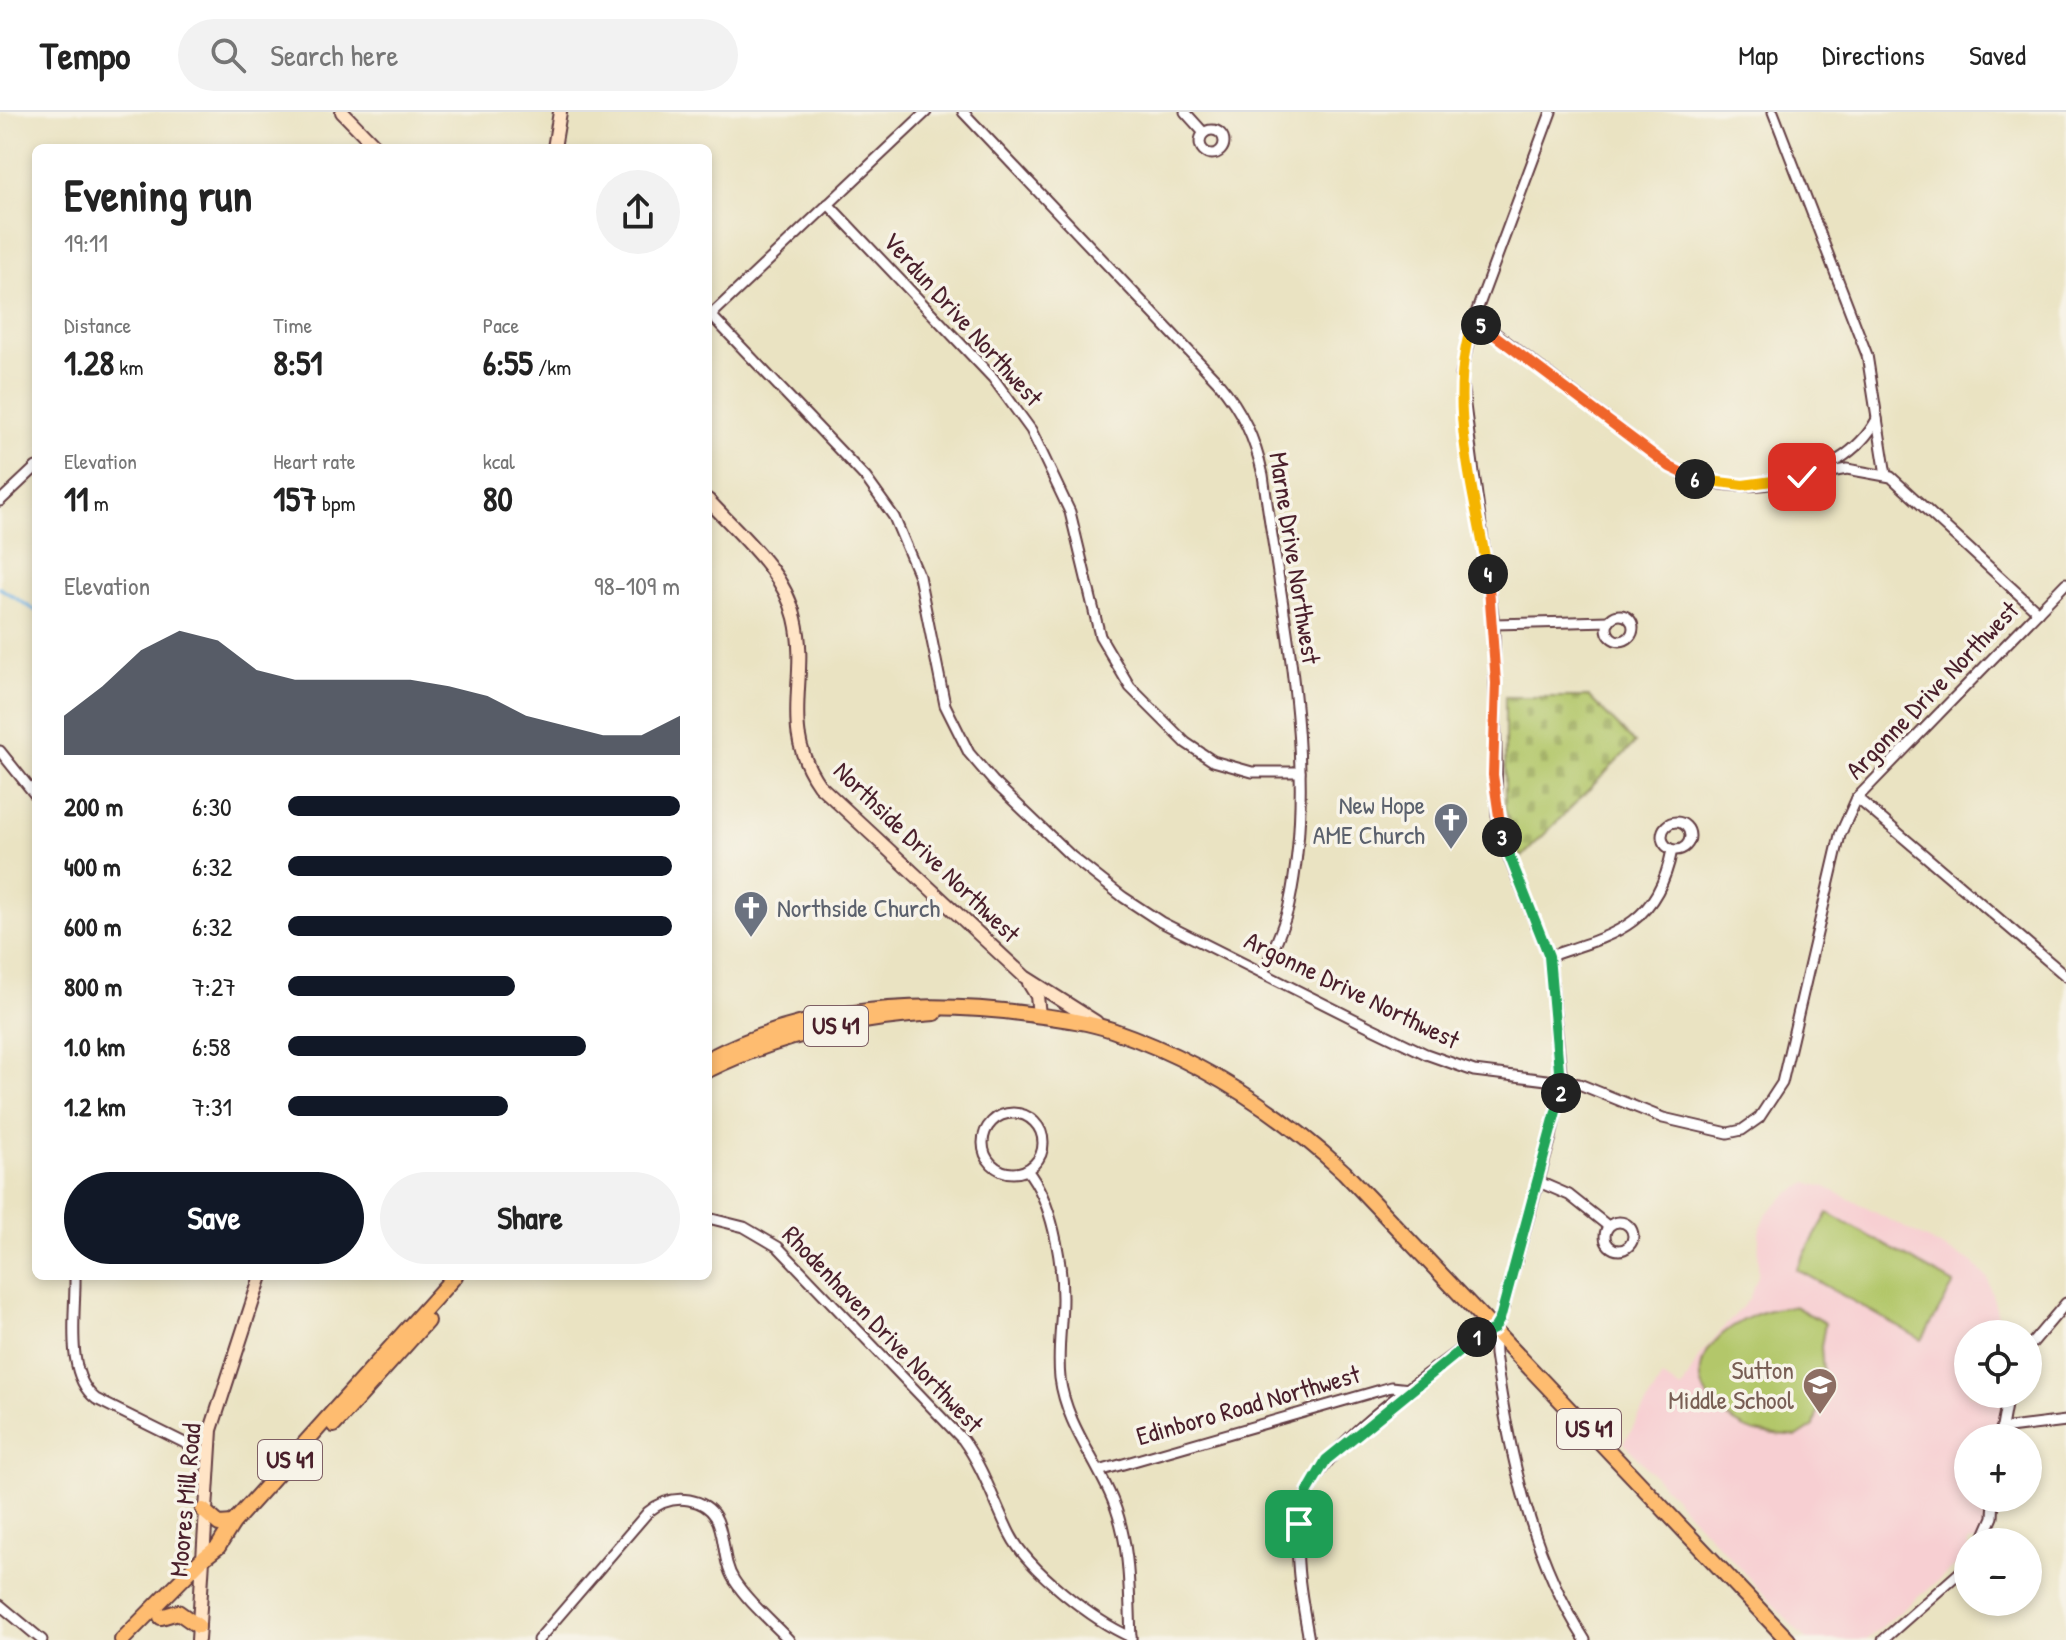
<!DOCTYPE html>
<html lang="en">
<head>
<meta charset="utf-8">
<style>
	body { margin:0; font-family:"Patrick Hand",sans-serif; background:#f2f2f2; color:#222; height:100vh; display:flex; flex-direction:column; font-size:30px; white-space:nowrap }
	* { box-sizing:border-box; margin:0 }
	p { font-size:26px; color:#767676 }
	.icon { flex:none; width:44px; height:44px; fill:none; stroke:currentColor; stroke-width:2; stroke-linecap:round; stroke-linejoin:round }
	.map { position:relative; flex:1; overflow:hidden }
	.panel { position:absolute; left:32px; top:32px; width:680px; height:1136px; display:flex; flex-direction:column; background:#fff; border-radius:12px; box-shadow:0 4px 12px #0003 }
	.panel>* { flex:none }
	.controls { position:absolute; left:1954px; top:1208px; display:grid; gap:16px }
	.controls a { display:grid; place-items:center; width:88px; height:88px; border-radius:50%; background:#fff; box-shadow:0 4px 12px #0003; font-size:40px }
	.pin { position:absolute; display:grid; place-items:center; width:68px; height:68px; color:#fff; margin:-34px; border-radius:16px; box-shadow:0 4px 12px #0006 }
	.km { position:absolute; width:40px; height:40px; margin:-20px; border-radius:50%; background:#222; color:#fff; font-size:22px; line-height:40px; text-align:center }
	.round { display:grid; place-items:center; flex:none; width:84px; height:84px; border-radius:42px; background:#f2f2f2 }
	.head { display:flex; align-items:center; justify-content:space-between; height:136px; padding:0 32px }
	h1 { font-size:44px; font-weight:700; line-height:60px }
	.stats { display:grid; grid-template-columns:repeat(3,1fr); gap:12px; height:136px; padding:8px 32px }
	.stats div { display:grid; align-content:center }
	.stats b { font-size:34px; font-weight:700 }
	.stats small { font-size:22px; font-weight:400 }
	.stats p { font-size:22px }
	.chart { height:224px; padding:16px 32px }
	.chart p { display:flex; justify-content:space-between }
	.chart svg { width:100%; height:144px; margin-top:8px; fill:#111827; opacity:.7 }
	.action { display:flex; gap:16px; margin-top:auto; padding:16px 32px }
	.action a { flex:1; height:92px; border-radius:48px; background:#111827; color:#fff; font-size:32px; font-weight:700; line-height:92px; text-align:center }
	.action a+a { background:#f2f2f2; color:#222 }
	ul { padding:0 32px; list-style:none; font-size:26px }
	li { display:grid; grid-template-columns:128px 96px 1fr; align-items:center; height:60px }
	li i { height:20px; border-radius:10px; background:#111827 }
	header { display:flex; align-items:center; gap:48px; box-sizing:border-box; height:112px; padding:0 40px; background:#fff; border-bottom:2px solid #e0e0e0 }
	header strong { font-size:38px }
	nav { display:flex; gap:44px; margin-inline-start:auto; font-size:28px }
	.search { width:560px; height:72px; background:#f2f2f2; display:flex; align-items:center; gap:20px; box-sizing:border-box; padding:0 28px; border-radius:44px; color:#767676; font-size:30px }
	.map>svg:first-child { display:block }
	.built { fill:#f7cfd2 }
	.cemetery { fill:url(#cemetery-stones); stroke:#7e734a; stroke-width:2 }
	.garden { fill:#b3c76a; stroke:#7e734a; stroke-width:2 }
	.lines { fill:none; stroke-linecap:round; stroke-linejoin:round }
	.stream { stroke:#74b5e8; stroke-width:3 }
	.street-casing { stroke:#623c42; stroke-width:13 }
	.secondary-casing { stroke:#623c42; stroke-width:16 }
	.primary-casing { stroke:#623c42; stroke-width:18 }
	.street { stroke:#fff; stroke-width:9 }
	.secondary { stroke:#ffe4c6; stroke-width:12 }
	.primary { stroke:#febc70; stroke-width:14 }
	.split-1-casing { stroke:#fff; stroke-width:16 }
	.split-2-casing { stroke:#fff; stroke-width:16 }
	.split-3-casing { stroke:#fff; stroke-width:16 }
	.split-4-casing { stroke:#fff; stroke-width:16 }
	.split-5-casing { stroke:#fff; stroke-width:16 }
	.split-6-casing { stroke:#fff; stroke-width:16 }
	.split-7-casing { stroke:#fff; stroke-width:16 }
	.split-1 { stroke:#22a559; stroke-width:10 }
	.split-2 { stroke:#22a559; stroke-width:10 }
	.split-3 { stroke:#22a559; stroke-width:10 }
	.split-4 { stroke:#f0652b; stroke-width:10 }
	.split-5 { stroke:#f5b400; stroke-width:10 }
	.split-6 { stroke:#f0652b; stroke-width:10 }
	.split-7 { stroke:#f5b400; stroke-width:10 }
	.labels { text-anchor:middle; stroke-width:7; stroke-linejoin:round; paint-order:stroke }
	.shield { fill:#f7f3e8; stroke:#7e5f64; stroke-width:2 }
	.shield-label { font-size:24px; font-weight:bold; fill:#4a1f2b }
	.street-label { font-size:26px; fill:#4a1f2b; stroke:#f7f3e8 }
	.worship-label { font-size:26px; fill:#5b616d; stroke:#f7f3e8; text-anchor:end }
	.education-label { font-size:26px; fill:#785e54; stroke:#f7f3e8; text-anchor:end }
</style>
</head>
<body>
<header>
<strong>Tempo</strong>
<div class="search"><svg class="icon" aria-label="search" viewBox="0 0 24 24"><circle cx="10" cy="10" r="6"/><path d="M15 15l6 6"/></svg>Search here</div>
<nav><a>Map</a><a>Directions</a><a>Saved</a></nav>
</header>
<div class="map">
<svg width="2066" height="1528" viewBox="0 0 2066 1528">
	<defs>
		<pattern id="cemetery-stones" width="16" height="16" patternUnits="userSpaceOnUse" patternTransform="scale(2)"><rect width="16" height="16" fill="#b3c76a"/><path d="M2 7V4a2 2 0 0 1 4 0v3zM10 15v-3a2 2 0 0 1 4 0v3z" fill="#9baa5c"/></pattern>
	</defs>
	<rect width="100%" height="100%" fill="#f7f3e8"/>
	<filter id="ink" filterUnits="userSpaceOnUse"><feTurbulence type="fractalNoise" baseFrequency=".0125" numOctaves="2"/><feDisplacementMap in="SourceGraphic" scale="16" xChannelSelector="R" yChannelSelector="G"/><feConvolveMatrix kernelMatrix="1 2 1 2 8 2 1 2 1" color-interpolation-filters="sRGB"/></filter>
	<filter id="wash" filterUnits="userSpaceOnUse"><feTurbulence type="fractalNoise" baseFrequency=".006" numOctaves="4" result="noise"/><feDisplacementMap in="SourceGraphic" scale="32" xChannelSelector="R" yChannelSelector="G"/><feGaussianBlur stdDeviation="1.8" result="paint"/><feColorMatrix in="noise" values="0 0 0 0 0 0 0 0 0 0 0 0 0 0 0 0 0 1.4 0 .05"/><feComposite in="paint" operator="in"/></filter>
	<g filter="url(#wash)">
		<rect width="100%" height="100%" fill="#eae3c2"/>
		<polygon class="built" points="1808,1071 1826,1075 1973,1151 1988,1167 2003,1222 1968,1222 1968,1282 2005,1282 1995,1326 1968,1326 1968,1386 1991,1386 1989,1403 1977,1430 1968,1430 1968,1444 1866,1528 1806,1528 1624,1331 1662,1265 1682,1277 1700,1243 1749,1187 1758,1164 1759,1120 1766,1102 1787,1082"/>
		<polygon class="cemetery" points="1505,585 1589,585 1635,631 1521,746 1505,697"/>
		<g class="garden">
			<polygon points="1828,1101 1954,1172 1922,1228 1796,1157"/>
			<path d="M 1794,1194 L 1825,1211 L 1821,1235 L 1824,1272 L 1814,1314 L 1797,1325 C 1781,1323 1757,1323 1743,1315 C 1654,1267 1722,1199 1794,1194 Z"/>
		</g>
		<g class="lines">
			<polyline class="stream" points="0,476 36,499"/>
		</g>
	</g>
	<g filter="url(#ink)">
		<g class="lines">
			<defs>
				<g id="street">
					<path d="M 963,0 L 1218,270 C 1242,298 1255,327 1263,363 C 1282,503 1319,652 1289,793 C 1284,816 1272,839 1263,861"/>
					<polyline points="1185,0 1204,21"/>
					<path d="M 1551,0 L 1473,209 L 1461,263 L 1494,512 L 1497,703 L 1505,736 L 1549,844 L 1562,970 L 1551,1025 L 1500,1207 L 1494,1217 L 1495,1242 C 1509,1341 1531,1444 1585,1528"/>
					<polyline points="1773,0 1867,243 1886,363"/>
					<circle cx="1212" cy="30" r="12"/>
					<polyline points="828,92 993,266 1031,318 1070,400 1100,524 1130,575 1186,631 1213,649 1252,660 1300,660"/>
					<polyline points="708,200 866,366 894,405 919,464 945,593 969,641 993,669 1071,744 1123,785 1161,810 1372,916 1426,942 1474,959 1579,972 1663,1006 1728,1021 1742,1018 1759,1006 1782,971 1840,723 1857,686 2066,471"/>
					<polyline points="711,203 926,0"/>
					<path d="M 1473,209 L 1495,221 L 1670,355 C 1731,392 1842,373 1877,307"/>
					<polyline points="1815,363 1847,357 1891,365 2038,500"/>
					<polyline points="0,389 36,355"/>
					<circle cx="1620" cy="516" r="13"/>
					<polyline points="1494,512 1609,509"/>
					<polyline points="0,639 36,684"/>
					<polyline points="1857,686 2066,864"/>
					<circle cx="1676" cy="724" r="14"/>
					<path d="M 1549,844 C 1614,823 1657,814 1672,738"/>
					<circle cx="1013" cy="1031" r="30"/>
					<path d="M 1027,1058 C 1052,1089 1062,1147 1062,1186 C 1062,1213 1057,1239 1060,1266 C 1066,1312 1096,1347 1113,1389 C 1131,1433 1129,1482 1131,1528"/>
					<polyline points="1539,1070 1569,1083 1608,1114"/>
					<path d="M 708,1106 L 744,1115 L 778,1135 L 963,1328 C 984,1357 994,1390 1010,1422 C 1028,1458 1094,1509 1131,1525"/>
					<circle cx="1619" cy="1124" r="14"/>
					<path d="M 75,1164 C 76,1201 64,1262 96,1287 L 207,1342"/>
					<polyline points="2028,1236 2066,1191"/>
					<polyline points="2001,1317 2066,1309"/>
					<polyline points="2000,1326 2008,1282"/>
					<polyline points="1099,1359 1391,1275 1410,1277"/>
					<polyline points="1982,1430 1993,1405 1994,1386"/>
					<polyline points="0,1493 42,1528"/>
					<path d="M 538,1528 L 648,1400 C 660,1390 673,1385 689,1388 C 733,1396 716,1440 734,1468 C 748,1490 771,1509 789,1528"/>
					<path d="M 1309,1528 C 1302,1488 1292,1440 1301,1400 C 1316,1333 1424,1266 1477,1225 L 1494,1217"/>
					<polyline points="1883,1528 1968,1453"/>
				</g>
				<g id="secondary">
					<polyline points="342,0 377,36"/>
					<polyline points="554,36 560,0"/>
					<path d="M 708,388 C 740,423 784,459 795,506 C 810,567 778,615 819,673 L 1025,865 L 1096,910"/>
					<polyline points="1029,871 1037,884 1039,903"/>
					<polyline points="198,1528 211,1318 261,1164"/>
				</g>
				<g id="primary">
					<path d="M 708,947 C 808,895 918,887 1028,902 C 1056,906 1085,909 1112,918 C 1199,948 1277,998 1344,1060 L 1788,1528"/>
					<path d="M 708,958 C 779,923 856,906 935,901"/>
					<polyline points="334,1313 427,1209"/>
					<polyline points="203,1398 219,1412 233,1411"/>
					<polyline points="161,1505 178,1500 198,1514"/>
					<polyline points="122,1528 200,1449 218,1435 233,1411 455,1164"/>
				</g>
			</defs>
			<use href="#street" class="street-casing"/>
			<use href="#secondary" class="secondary-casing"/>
			<use href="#primary" class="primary-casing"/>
			<use href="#street" class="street"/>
			<use href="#secondary" class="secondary"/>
			<use href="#primary" class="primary"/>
		</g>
	</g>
	<g class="lines" filter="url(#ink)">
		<defs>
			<polyline id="split-1" points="1299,1412 1308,1379 1326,1348 1477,1225"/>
			<polyline id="split-2" points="1477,1225 1494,1217 1500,1207 1561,981"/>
			<polyline id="split-3" points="1502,725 1549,844 1561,981"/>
			<polyline id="split-4" points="1488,462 1496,571 1493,663 1502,725"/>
			<path id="split-5" d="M 1481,213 L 1473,209 C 1445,288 1475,382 1488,462"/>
			<polyline id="split-6" points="1481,213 1670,355 1695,367"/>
			<polyline id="split-7" points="1695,367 1743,373 1802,365"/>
		</defs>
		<use href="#split-1" class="split-1-casing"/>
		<use href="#split-2" class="split-2-casing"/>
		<use href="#split-3" class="split-3-casing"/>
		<use href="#split-4" class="split-4-casing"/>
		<use href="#split-5" class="split-5-casing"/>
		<use href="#split-6" class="split-6-casing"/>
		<use href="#split-7" class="split-7-casing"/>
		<use href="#split-1" class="split-1"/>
		<use href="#split-2" class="split-2"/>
		<use href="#split-3" class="split-3"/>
		<use href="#split-4" class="split-4"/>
		<use href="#split-5" class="split-5"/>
		<use href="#split-6" class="split-6"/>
		<use href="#split-7" class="split-7"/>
	</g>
	<defs>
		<symbol id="church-pin" viewBox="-11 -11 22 30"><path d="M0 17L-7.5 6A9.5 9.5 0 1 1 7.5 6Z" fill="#6b7280" stroke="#f7f3e8"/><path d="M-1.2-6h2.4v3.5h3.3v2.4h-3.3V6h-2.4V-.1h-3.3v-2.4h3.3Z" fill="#fff"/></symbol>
		<symbol id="school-pin" viewBox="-11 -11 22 30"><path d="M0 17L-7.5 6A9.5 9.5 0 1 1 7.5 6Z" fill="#8d6e63" stroke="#f7f3e8"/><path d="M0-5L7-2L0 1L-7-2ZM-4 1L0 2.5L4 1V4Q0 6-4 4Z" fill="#fff"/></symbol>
	</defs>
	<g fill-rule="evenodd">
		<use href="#church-pin" x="1431" y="688" width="40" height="54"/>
		<use href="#church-pin" x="731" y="776" width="40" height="54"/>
		<use href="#school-pin" x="1800" y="1253" width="40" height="54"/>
	</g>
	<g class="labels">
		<g class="shield">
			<rect x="804" y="894" width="64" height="40" rx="6"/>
			<rect x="1557" y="1297" width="64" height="40" rx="6"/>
			<rect x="258" y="1328" width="64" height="40" rx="6"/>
		</g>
		<g class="shield-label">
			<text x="836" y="922">US 41</text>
			<text x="1589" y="1325">US 41</text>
			<text x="290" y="1356">US 41</text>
		</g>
		<g class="street-label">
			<text transform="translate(963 207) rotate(48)" y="9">Verdun Drive Northwest</text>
			<text transform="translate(1295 446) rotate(81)" y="9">Marne Drive Northwest</text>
			<text transform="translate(1932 578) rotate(-46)" y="9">Argonne Drive Northwest</text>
			<text transform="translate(927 740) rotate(44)" y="9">Northside Drive Northwest</text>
			<text transform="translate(1352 878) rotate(26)" y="9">Argonne Drive Northwest</text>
			<text transform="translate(883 1217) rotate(46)" y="9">Rhodenhaven Drive Northwest</text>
			<text transform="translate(1248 1293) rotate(-16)" y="9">Edinboro Road Northwest</text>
			<text transform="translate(185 1388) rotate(-85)" y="9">Moores Mill Road</text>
		</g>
		<g class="worship-label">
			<text x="1425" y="702">New Hope<tspan x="1425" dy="30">AME Church</tspan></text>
			<text x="777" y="805" text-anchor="start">Northside Church</text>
		</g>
		<g class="education-label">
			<text x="1794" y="1267">Sutton<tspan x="1794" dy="30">Middle School</tspan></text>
		</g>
	</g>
</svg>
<div class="controls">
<a><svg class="icon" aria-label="locate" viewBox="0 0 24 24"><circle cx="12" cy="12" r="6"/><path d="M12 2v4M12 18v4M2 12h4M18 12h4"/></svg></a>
<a>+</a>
<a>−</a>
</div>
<div class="pin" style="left:1299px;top:1412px;background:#1e9e55"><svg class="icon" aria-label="arrive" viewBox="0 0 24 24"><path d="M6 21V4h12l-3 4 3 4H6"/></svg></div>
<div class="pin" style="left:1802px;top:365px;background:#d93025"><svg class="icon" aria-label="check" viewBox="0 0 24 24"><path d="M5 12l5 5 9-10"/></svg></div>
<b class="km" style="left:1477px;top:1225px">1</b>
<b class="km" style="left:1561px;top:981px">2</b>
<b class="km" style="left:1502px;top:725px">3</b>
<b class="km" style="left:1488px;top:462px">4</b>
<b class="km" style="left:1481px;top:213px">5</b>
<b class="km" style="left:1695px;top:367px">6</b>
<section class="panel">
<div class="head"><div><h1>Evening run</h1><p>19:11</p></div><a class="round"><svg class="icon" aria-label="share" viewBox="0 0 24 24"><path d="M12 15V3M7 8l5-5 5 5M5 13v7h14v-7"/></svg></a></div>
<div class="stats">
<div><p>Distance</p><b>1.28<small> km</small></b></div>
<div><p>Time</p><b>8:51</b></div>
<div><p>Pace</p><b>6:55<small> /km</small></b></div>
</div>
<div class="stats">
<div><p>Elevation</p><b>11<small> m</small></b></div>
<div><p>Heart rate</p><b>157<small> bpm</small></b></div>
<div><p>kcal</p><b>80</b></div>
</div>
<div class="chart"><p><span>Elevation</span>98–109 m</p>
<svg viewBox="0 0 160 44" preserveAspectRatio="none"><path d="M0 44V32L10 23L20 12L30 6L40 9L50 18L60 21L70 21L80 21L90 21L100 23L110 26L120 32L130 35L140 38L150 38L160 32V44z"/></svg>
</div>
<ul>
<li><b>200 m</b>6:30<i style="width:100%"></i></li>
<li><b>400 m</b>6:32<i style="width:98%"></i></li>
<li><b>600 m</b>6:32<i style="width:98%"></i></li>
<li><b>800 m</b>7:27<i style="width:58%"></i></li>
<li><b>1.0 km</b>6:58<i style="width:76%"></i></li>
<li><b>1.2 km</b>7:31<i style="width:56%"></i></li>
</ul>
<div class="action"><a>Save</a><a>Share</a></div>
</section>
</div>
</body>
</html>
